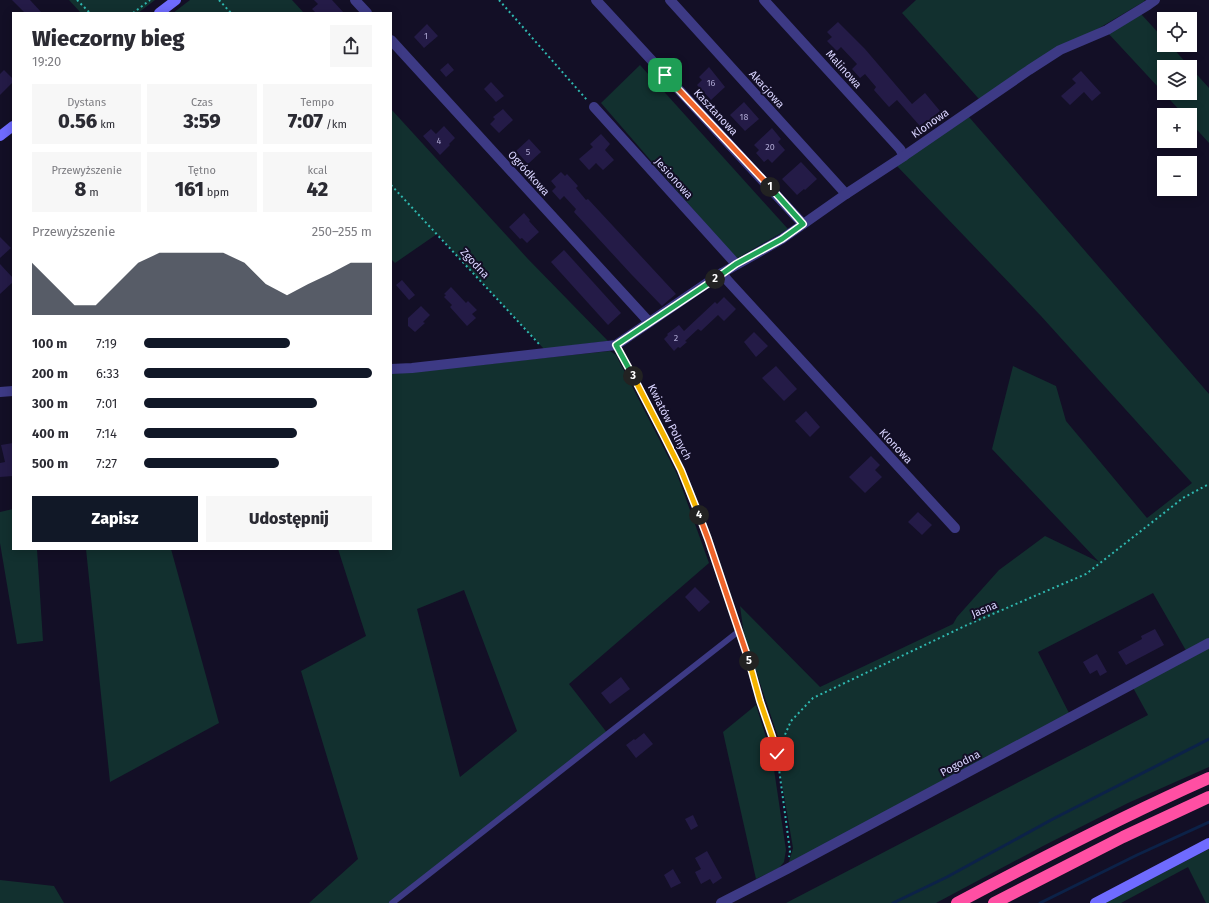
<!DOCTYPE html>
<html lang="pl">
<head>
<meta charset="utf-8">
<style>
	body { margin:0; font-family:"Fira Sans",sans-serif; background:#f7f7f7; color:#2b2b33; height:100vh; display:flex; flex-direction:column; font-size:15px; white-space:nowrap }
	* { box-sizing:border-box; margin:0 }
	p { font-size:13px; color:#7c7c81 }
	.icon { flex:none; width:22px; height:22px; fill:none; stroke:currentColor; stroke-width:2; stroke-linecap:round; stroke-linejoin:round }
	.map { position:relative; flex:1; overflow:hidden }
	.sheet { position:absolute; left:12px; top:12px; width:380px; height:538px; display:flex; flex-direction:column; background:#fff; border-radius:0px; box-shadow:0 2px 10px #0003 }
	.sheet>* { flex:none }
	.buttons { position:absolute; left:1157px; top:12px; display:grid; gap:8px }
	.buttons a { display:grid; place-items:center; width:40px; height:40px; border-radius:0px; background:#fff; box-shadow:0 2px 10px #0003; font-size:20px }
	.pin { position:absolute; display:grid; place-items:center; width:34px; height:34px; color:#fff; margin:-17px; border-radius:8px; box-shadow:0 2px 6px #0006 }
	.km { position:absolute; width:20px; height:20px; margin:-10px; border-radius:50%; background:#222; color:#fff; font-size:11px; line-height:20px; text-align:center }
	.round { display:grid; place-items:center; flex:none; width:42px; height:42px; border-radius:0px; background:#f7f7f7 }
	.head { display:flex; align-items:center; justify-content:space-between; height:68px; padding:0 20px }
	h1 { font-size:22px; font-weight:800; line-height:30px }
	.stats { display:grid; grid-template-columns:repeat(3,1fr); gap:6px; height:68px; padding:4px 20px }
	.stats div { display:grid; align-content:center; border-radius:0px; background:#f7f7f7; text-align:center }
	.stats b { font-size:20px; font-weight:800 }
	.stats small { font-size:11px; font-weight:400 }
	.stats p { font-size:11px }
	.chart { height:112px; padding:8px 20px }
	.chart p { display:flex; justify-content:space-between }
	.chart svg { width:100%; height:72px; margin-top:4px; fill:#111827; opacity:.7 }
	.primary-button { display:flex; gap:8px; margin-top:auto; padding:8px 20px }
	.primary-button a { flex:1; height:46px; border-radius:0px; background:#111827; color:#fff; font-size:16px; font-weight:800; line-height:46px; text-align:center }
	.primary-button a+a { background:#f7f7f7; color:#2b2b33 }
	ul { padding:0 20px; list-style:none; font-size:13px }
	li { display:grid; grid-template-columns:64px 48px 1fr; align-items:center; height:30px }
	li i { height:10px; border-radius:5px; background:#111827 }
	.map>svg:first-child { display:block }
	.green { fill:#12302f; fill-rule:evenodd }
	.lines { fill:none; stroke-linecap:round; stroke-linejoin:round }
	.stream { stroke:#0c2248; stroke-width:3 }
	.building { fill:#241b47 }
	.path { stroke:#2fb8b0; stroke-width:2; stroke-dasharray:2 3; stroke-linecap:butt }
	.lane { stroke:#3d3a85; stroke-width:6 }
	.street { stroke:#3d3a85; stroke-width:10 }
	.secondary { stroke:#6f6bff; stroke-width:10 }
	.highway { stroke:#ff4fa3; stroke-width:12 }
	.split-1-casing { stroke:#fff; stroke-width:8 }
	.split-2-casing { stroke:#fff; stroke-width:8 }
	.split-3-casing { stroke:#fff; stroke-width:8 }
	.split-4-casing { stroke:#fff; stroke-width:8 }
	.split-5-casing { stroke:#fff; stroke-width:8 }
	.split-6-casing { stroke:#fff; stroke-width:8 }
	.split-1 { stroke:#f0652b; stroke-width:5 }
	.split-2 { stroke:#22a559; stroke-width:5 }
	.split-3 { stroke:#22a559; stroke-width:5 }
	.split-4 { stroke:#f5b400; stroke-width:5 }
	.split-5 { stroke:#f0652b; stroke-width:5 }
	.split-6 { stroke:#f5b400; stroke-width:5 }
	.labels { text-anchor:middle; stroke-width:4; stroke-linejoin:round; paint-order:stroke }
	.number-label { font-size:9px; fill:#aca6d1 }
	.street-label { font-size:11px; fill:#d9d4ff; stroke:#130f26 }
</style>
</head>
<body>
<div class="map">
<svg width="1209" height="903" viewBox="0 0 1209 903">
	<rect width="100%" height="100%" fill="#130f26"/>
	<g class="green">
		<polygon points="69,0 155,0 138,13 81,13"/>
		<polygon points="190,0 292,0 304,13 173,13"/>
		<polygon points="916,0 1144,0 1145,1 979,99 902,13"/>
		<polygon points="1141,14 1164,39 1164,45 1170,45 1190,67 1164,67 1164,93 1190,93 1190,67 1209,88 1209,143 1190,122 1190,115 1184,115 1108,33"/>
		<polygon points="640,65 788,229 736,259 601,103"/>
		<polygon points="391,109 528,259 608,341 544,349 437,234 395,263 391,259"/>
		<polygon points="969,117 1209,394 1209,643 1188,654 1153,593 1038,652 1071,717 787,869 793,848 778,761 779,740 744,635 740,606 820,687 953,624 957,617 999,570 1045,536 1099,562 992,449 1013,366 1056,386 1066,421 1147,518 1192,483 1041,316 896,165"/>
		<path d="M 610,351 L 616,355 L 677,474 L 709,563 L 569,684 L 608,734 L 392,903 L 309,903 L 358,859 L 301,671 L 366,636 L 338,549 L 391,549 L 391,374 L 413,372 ZM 464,590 L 517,731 L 460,777 L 417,609 Z"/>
		<polygon points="13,509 13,549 37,549 43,641 17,644 0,543 0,512"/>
		<polygon points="86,549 171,549 219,723 110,782"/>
		<polygon points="1209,647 1209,767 1128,803 1043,846 936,903 786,903 1148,715 1131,684"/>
		<polygon points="756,705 772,756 786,850 784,862 779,868 756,879 723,732"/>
		<polygon points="1209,849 1209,903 1206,903 1188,867 1121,903 1104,903"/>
		<polygon points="0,880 54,886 64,903 0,903"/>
	</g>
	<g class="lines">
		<g class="stream">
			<polyline points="893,903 947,877 1051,820 1209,739"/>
			<polyline points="1040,903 1137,855 1209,822"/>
		</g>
	</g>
	<g class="building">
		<polygon points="12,0 30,0 42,13 25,13"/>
		<polygon points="314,0 332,0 344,13 316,13 312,9 318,4"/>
		<polygon points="838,22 865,49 912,104 925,93 940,111 928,121 927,120 920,126 897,100 889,107 874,90 876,87 865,74 860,78 852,69 857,64 841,47 837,51 827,41 832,37 827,32"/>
		<polygon points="427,24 438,36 424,48 414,37"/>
		<polygon points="448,63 454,70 446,77 440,70"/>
		<polygon points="709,67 725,87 711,100 697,85 702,80 699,77"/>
		<polygon points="4,70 13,79 13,82 0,95 0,74"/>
		<polygon points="1081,71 1101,93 1092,101 1084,92 1070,105 1061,96 1076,83 1072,79"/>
		<polygon points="491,82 504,96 496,102 484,89"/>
		<polygon points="744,102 759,119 745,131 730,115"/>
		<polygon points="503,109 513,120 499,133 490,124 495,119 493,117"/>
		<polygon points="444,126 455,138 449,144 450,145 440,155 423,136 431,129 436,134"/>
		<polygon points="772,128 781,139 778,142 785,150 772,163 768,159 764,162 756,153 759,150 754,145"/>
		<polygon points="601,134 610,144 605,150 614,160 603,170 596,163 589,170 579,159 593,147 590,144"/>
		<polygon points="529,139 541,152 528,164 516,151"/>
		<polygon points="801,162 817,179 805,190 804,189 797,195 782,179"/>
		<polygon points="561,172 565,176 567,174 578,186 576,188 586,200 588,199 676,294 664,304 662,306 631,274 574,212 576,209 564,196 560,200 552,191 556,187 551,181"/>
		<polygon points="524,213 530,220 529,221 539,232 527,243 522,238 520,239 509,227"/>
		<polygon points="0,237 11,248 0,258"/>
		<polygon points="564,250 621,313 608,325 551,262"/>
		<polygon points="0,264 13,278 13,282 0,294"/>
		<polygon points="402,280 415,295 409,300 396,285"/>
		<polygon points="451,287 466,303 468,301 477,310 472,314 476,318 467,326 450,307 452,305 444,297 446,295 444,294"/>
		<polygon points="724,297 736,309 724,321 718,315 701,331 698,329 685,341 687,342 680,348 678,347 674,351 664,339 668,335 667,334 679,325 684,331 715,302 717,304"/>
		<polygon points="421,306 430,315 423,322 425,323 415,332 408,326 408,318"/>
		<polygon points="754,332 768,346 756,357 744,342"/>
		<polygon points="776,366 797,389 784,401 762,378"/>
		<polygon points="806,411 820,427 810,437 795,421"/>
		<polygon points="13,443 13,476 0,477 0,463 5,462 1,445"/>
		<polygon points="871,456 880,465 875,470 882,477 865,493 849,477"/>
		<polygon points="918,512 932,525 922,535 908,522"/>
		<polygon points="695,587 710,602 699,612 685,597"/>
		<polygon points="1155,629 1164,645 1126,665 1118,652 1142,639 1141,636"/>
		<polygon points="1097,654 1107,672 1100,676 1097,670 1090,674 1083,662"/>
		<polygon points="621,677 630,689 610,704 601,693"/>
		<polygon points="644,733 653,744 636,758 626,745 634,739 635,740"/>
		<polygon points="693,815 698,826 691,830 685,819"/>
		<polygon points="707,851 722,878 713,884 710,879 701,884 695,872 701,869 695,858"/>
		<polygon points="673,869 681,883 671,888 664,875"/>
	</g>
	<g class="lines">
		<g class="path">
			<polyline points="77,0 90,13"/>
			<polyline points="219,0 231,13"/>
			<polyline points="499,0 587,100"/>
			<polyline points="133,13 150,0"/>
			<polyline points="391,185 539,344"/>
			<path d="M 621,353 C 641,391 662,430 680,469 C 703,519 719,572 737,624"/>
			<polyline points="741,637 761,701 772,736 777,754 790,851 789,857"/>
			<polyline points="777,753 791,721 813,698 967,625 1086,574 1183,498 1209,484"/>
		</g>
		<polyline class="lane" points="392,903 739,631"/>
		<g class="street">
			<polyline points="355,0 367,13"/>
			<polyline points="596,0 803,224"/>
			<polyline points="670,0 846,194"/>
			<polyline points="764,0 900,149 904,156"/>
			<polyline points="391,40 649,322"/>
			<polyline points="594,107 736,264"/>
			<polyline points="722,273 728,281 955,528"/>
			<polyline points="391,369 412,368 616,345 722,273 782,239 846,194 904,156 1029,70 1060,50 1107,30 1148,5 1155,0"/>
			<polyline points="0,392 13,391"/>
			<polyline points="721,903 787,869 1209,643"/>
		</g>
		<g class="secondary">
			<polyline points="159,13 176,0"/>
			<polyline points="0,136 13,126"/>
			<polyline points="1095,903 1209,843"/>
		</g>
		<g class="highway">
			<path d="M 957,903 C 1040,859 1123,816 1209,778"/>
			<polyline points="994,903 1123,837 1209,797"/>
		</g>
	</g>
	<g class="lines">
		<defs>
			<polyline id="split-1" points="665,75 770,187"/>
			<polyline id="split-2" points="715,279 736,264 782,239 803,224 770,187"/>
			<polyline id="split-3" points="633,376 616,345 715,279"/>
			<polyline id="split-4" points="633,376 664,436 681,470 699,515"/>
			<polyline id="split-5" points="699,515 708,539 749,661"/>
			<polyline id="split-6" points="749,661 760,701 772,736 777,754"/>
		</defs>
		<use href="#split-1" class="split-1-casing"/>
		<use href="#split-2" class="split-2-casing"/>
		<use href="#split-3" class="split-3-casing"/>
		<use href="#split-4" class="split-4-casing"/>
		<use href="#split-5" class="split-5-casing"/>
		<use href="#split-6" class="split-6-casing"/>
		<use href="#split-1" class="split-1"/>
		<use href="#split-2" class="split-2"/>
		<use href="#split-3" class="split-3"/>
		<use href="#split-4" class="split-4"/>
		<use href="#split-5" class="split-5"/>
		<use href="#split-6" class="split-6"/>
	</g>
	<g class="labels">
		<g class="number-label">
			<text x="426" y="39">1</text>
			<text x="711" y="86">16</text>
			<text x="744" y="120">18</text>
			<text x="439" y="144">4</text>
			<text x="770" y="150">20</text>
			<text x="528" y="155">5</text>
			<text x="676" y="341">2</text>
		</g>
		<g class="street-label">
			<text transform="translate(844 69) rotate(48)" y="4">Malinowa</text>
			<text transform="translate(767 89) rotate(48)" y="4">Akacjowa</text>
			<text transform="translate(716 112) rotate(47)" y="4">Kasztanowa</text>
			<text transform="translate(930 123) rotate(-35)" y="4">Klonowa</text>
			<text transform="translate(529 173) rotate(48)" y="4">Ogródkowa</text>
			<text transform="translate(674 178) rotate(48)" y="4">Jesionowa</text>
			<text transform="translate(475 263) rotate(47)" y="4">Zgodna</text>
			<text transform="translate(670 422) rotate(63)" y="4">Kwiatów Polnych</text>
			<text transform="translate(896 446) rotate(47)" y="4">Klonowa</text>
			<text transform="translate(984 609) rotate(-23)" y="4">Jasna</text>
			<text transform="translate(960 763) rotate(-28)" y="4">Pogodna</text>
		</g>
	</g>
</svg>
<div class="buttons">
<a><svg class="icon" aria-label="locate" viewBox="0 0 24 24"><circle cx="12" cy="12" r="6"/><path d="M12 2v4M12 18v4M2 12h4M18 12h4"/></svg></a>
<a><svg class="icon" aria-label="layers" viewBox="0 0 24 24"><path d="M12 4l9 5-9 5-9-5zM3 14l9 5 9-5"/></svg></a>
<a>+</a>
<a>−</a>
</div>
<div class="pin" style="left:665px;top:75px;background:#1e9e55"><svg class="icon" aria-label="arrive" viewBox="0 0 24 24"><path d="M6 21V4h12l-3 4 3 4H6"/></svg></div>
<div class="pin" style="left:777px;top:754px;background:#d93025"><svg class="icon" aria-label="check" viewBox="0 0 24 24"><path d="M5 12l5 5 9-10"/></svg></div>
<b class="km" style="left:770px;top:187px">1</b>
<b class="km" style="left:715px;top:279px">2</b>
<b class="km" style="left:633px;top:376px">3</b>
<b class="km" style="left:699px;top:515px">4</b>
<b class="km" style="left:749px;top:661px">5</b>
<section class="sheet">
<div class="head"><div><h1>Wieczorny bieg</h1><p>19:20</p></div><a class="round"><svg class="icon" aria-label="share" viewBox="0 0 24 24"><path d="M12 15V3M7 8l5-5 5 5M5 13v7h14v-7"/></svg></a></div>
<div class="stats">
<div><p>Dystans</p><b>0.56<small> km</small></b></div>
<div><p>Czas</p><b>3:59</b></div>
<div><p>Tempo</p><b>7:07<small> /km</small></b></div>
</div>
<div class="stats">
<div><p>Przewyższenie</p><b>8<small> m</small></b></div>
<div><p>Tętno</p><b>161<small> bpm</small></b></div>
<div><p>kcal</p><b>42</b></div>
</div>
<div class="chart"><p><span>Przewyższenie</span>250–255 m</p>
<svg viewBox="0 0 160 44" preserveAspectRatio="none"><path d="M0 44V12L10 25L20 38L30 38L40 25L50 12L60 6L70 6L80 6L90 6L100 12L110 25L120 32L130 25L140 19L150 12L160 12V44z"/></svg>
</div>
<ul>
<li><b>100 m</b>7:19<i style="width:64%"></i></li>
<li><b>200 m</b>6:33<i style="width:100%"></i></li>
<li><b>300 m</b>7:01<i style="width:76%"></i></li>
<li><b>400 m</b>7:14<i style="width:67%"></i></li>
<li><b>500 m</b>7:27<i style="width:59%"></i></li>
</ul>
<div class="primary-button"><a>Zapisz</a><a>Udostępnij</a></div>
</section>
</div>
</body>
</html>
